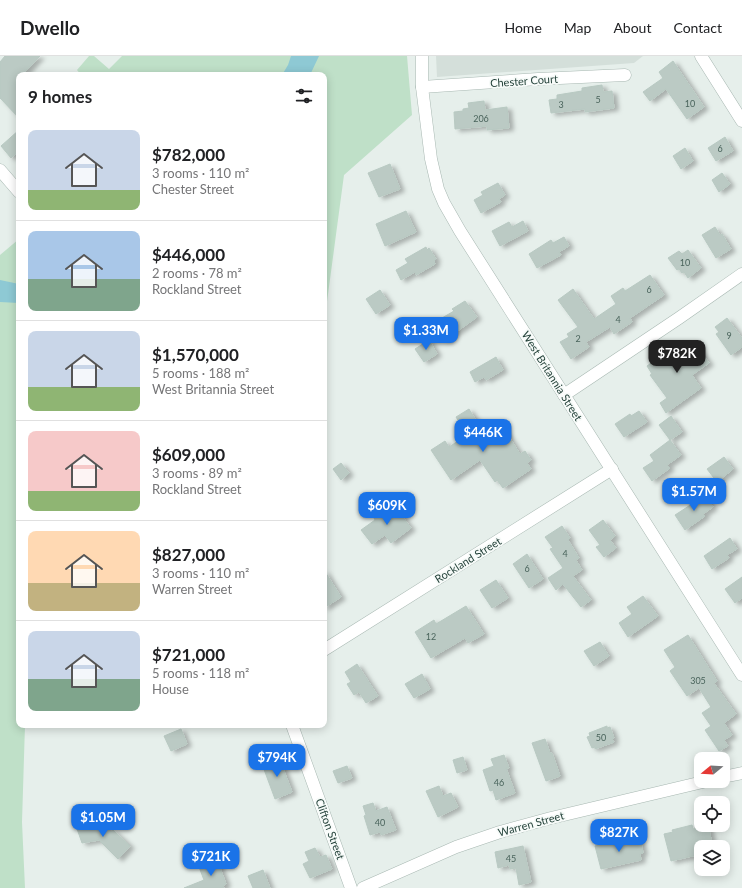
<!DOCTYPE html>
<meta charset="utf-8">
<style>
:root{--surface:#fff;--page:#f2f2f2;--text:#202124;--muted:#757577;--line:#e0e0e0;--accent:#1a73e8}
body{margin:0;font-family:Lato,sans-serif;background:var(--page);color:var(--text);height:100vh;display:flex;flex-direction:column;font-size:15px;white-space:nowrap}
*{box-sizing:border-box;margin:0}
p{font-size:13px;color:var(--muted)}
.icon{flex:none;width:22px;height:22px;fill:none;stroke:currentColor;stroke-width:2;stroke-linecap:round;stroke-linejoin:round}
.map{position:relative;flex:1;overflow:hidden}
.sheet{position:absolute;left:16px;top:16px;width:311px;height:656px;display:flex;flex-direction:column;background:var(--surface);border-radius:8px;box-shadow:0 2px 10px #0003}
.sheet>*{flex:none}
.needle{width:26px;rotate:252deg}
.controls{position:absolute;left:694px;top:696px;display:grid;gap:8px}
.controls a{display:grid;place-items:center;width:36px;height:36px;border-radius:8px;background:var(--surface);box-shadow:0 2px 10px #0003;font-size:20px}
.price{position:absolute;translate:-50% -34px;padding:0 9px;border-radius:8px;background:var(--accent);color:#fff;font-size:13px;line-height:26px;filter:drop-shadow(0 1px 2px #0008)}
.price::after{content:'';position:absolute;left:50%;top:24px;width:12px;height:9px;margin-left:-6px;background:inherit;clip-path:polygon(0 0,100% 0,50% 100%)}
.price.on{background:#222;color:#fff}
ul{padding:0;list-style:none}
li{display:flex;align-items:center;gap:12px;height:100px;padding:0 12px}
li+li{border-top:1px solid var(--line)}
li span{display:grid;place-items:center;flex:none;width:112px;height:80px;border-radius:8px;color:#555}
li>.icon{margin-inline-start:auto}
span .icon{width:48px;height:48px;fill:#fffc;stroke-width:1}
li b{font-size:17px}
h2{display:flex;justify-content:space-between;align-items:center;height:48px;padding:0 12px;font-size:17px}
header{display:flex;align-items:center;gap:24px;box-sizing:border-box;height:56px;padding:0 20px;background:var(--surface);border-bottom:1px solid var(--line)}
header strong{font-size:19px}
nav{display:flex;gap:22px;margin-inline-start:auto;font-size:14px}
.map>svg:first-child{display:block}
</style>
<header>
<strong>Dwello</strong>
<nav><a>Home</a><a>Map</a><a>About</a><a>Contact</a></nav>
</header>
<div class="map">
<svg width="742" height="832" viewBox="0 0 742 832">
<defs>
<filter id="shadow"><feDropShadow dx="4.5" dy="2.5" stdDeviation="2" flood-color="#0004"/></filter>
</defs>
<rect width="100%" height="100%" fill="#e6efeb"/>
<path fill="#d4dfda" d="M436 0H643L634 7 437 21Z"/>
<path fill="#bfe0c8" d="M89 0H94L109 13 122 0H407L412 59 344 119 324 268V19H81L77 14Z
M19 183V669H25L22 766 25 832H0V199Z"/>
<path fill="#8ec9d4" d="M291 0H319L310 19H282L288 9Z
M0 224 19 228V247L0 246Z"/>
<path fill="#bbcac4" stroke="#b8c9c2" filter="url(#shadow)" d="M5 0H40L22 19H19V62L0 42V6Z
M673 5 704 51 687 63 666 33 650 45 643 36 663 22 659 16Z
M602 29 603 36 612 35 614 52 585 56V53L551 57 549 44 557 43V39L582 35V32Z
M484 45 485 54 507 51 509 72 487 74V70L455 73 454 56 463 55V53L469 52 468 47Z
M19 74V95L11 102 1 90Z
M725 81 733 95 716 105 708 92Z
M685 92 693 105 681 113 673 100Z
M390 108 400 133 379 141 368 117Z
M722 117 730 128 719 136 712 124Z
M498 127 505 139 499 143 501 146 481 157 474 144 483 139 481 136Z
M406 155 416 176 385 190 376 168Z
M523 165 528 175 500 190 492 175 509 166 512 171Z
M715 171 720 179 722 178 731 193 716 202 702 179Z
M564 181 569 190 559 196 561 199 537 212 529 198 551 184 553 187Z
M426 191 427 194 429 192 436 203 434 205 435 208 416 219 415 216 401 224 396 214 408 207 405 203Z
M688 194 701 212 688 222 684 216 682 217 679 213 677 214 668 202 679 195 682 198Z
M650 219 664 239 630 262 632 266 614 278 610 271 586 286 589 291 571 303 560 286 569 281 567 278 578 271 558 244 573 233 594 263 616 248 611 240 623 232 625 235Z
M380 234 390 249 376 258 366 243Z
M465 245 477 261 445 284 437 272 439 270 438 268 443 264 442 262 454 255 452 253Z
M727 262 742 282V291L731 299 716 278 719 276 715 271Z
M429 284 437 298 424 306 415 293Z
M682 285 689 295 697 290 709 307 692 319 701 332 666 357 660 347 667 342 650 319 652 318 647 310Z
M496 301 503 314 486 324 484 321 475 326 470 316Z
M469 353 483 376 493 370 495 374 502 370 520 398 525 395 531 404 527 407 531 413 503 432 497 424 495 426 480 404 451 424 431 394 445 385 449 391 467 379 456 361Z
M639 355 647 366 624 381 615 368 630 358 631 360Z
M671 360 682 376 670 384 681 399 667 409 670 412 652 425 643 412 654 405 650 399 670 384 659 369Z
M724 401 733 413 717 426 707 413Z
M341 407 349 417 341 424 333 413Z
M704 437 713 451 703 458 705 460 685 474 675 459 695 446 694 444Z
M393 448 411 472 391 487 385 479 372 488 361 474 375 464 374 462Z
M603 464 615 480 610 484 616 492 604 501 596 491 600 489 589 474Z
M562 470 570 482 568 484 579 502 576 504 582 514 573 520 591 544 581 551 563 528 556 534 548 522 563 512 550 493 553 492 545 481Z
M730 482 737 493 727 499 729 502 712 513 704 500Z
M527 498 543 523 529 532 513 508Z
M324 514 341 541 324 552Z
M742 521V542L735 547 725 533Z
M496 524 508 542 492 552 480 534Z
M643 540 658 560 628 581 619 567 632 558 627 551Z
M466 550 484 578 468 587 465 582 431 602 415 576 434 564 436 568Z
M688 579 717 625 714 627 736 658 724 667 732 679 724 684 728 690 719 695 705 674 711 670 702 657 711 651 699 632 687 640 670 615 675 611 664 594Z
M600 586 609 600 594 610 584 595Z
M357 608 378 640 366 647 359 636 354 639 347 628 351 626 345 616Z
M422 618 430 633 414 642 405 628Z
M607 670V672L610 671 614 682 612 683 614 686 595 693V691L592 692 587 681 590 680 589 677Z
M181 673 187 688 171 695 164 680Z
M545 683 550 697H552L560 720 546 725 532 687Z
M504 699 509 712H506L515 737 496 744 493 734 490 735 483 714 494 710 491 703Z
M463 701 467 714 457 717 453 704Z
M279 702 292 736 275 743 262 708Z
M347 710 352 722 338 727 333 715Z
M439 730 443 740 451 737 458 751 438 761 426 735Z
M373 747 376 755 387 751 396 774 381 779 380 776 370 779 364 760 366 759 363 750Z
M91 766 92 770 102 767 111 776 113 774 130 790 118 803 99 784 82 787 76 770Z
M692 769 693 773 708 770 713 791H701V798L671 805 664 778 673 776 672 774Z
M636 781 638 787 641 786 643 797 640 798 641 804 601 813 595 790Z
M523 790 531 826 519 829 516 812 510 813 509 809 498 812 495 796Z
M315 792 320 801 326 799 332 813 310 822 303 808 309 805 305 796Z
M217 804 226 828 223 830 224 832H184L204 824 199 811Z
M263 814 270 832H253L248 820Z"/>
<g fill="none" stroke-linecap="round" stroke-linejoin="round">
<defs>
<path id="minor" d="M701 0 742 65
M422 31 538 23 625 19
M0 114 19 136
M564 339 679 262 742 218
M324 594 612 413
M292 669 351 832
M723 721 742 717
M363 832 456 791 500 776 551 762 707 725"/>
<path id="tertiary" d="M422 0V31L431 103 438 133 444 147 460 175 742 619"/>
</defs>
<use href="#minor" stroke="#a8b8b2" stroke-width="13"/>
<use href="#tertiary" stroke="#a8b8b2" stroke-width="13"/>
<use href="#minor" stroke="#fff" stroke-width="12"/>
<use href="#tertiary" stroke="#fff" stroke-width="12"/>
</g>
<g text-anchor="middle" stroke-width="3.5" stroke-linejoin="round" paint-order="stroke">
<g font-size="9" fill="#4a645c">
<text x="598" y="47">5</text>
<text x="690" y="51">10</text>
<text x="561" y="52">3</text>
<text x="481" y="66">206</text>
<text x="720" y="96">6</text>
<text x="685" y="210">10</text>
<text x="649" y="237">6</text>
<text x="618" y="267">4</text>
<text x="729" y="283">9</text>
<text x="578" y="286">2</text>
<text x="565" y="501">4</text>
<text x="527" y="516">6</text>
<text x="431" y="584">12</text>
<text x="698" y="628">305</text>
<text x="601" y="685">50</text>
<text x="499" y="730">46</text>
<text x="380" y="770">40</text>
<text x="511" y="806">45</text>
</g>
<g font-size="11" fill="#24423a" stroke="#f7fbf9">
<text transform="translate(524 25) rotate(-4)" y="4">Chester Court</text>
<text transform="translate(552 320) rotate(58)" y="4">West Britannia Street</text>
<text transform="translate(468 504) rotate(-32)" y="4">Rockland Street</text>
<text transform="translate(531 768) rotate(-15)" y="4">Warren Street</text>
<text transform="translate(330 773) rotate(70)" y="4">Clifton Street</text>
</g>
</g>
</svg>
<div class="controls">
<a><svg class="needle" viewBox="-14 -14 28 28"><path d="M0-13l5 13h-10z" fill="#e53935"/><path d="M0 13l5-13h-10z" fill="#757577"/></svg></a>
<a><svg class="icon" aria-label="locate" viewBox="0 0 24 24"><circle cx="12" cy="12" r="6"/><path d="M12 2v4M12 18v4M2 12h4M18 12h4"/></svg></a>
<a><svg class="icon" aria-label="layers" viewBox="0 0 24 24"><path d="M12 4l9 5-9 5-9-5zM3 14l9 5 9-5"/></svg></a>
</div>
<b class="price" style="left:426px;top:295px">$1.33M</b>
<b class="price on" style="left:677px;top:318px">$782K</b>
<b class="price" style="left:483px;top:397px">$446K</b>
<b class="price" style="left:694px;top:456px">$1.57M</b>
<b class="price" style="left:387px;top:470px">$609K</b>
<b class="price" style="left:277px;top:722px">$794K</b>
<b class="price" style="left:103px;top:782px">$1.05M</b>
<b class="price" style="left:619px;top:797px">$827K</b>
<b class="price" style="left:211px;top:821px">$721K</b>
<section class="sheet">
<h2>9 homes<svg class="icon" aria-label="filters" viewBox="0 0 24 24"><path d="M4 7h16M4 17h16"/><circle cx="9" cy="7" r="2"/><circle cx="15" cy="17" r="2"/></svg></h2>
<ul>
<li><span style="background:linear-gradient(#c9d6e8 75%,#8fb573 0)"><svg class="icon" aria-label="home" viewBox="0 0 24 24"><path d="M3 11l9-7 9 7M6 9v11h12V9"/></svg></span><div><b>$782,000</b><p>3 rooms · 110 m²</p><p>Chester Street</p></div></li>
<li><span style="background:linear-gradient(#a9c7e8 60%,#7fa58c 0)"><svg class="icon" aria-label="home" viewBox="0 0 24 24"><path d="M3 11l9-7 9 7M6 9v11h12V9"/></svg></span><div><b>$446,000</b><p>2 rooms · 78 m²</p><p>Rockland Street</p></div></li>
<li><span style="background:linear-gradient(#c9d6e8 70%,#8fb573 0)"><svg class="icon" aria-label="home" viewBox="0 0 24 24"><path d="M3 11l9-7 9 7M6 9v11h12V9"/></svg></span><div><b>$1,570,000</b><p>5 rooms · 188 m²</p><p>West Britannia Street</p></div></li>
<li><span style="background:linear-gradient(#f6c9c9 75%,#8fb573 0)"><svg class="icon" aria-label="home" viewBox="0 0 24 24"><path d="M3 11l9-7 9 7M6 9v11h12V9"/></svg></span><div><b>$609,000</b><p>3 rooms · 89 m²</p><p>Rockland Street</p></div></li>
<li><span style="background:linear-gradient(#ffd9b3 65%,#c2b280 0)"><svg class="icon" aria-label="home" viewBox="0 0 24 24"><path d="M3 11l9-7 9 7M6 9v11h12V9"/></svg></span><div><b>$827,000</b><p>3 rooms · 110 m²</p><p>Warren Street</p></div></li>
<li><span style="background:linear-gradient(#c9d6e8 60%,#7fa58c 0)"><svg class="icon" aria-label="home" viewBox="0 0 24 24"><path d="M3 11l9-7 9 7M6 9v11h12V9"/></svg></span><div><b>$721,000</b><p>5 rooms · 118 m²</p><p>House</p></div></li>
</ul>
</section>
</div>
